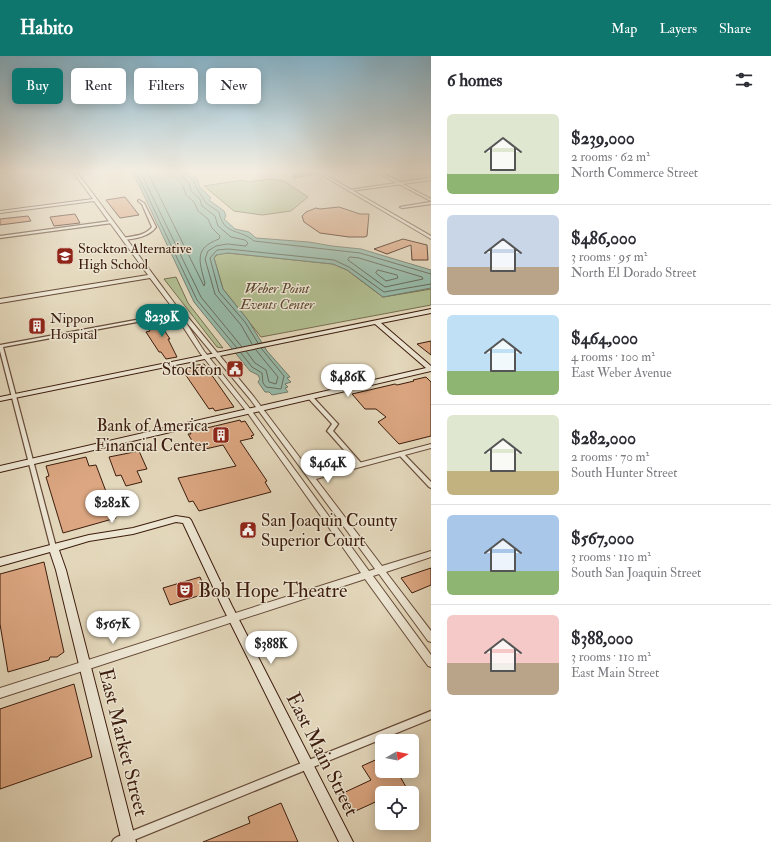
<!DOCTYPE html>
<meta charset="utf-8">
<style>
:root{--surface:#fff;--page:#f2f2f3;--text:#2b2b33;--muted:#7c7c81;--line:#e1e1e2;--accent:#0f766e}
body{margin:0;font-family:"IM FELL Double Pica",serif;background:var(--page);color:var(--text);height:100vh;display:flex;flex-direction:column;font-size:15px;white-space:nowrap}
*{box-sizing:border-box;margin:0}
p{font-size:13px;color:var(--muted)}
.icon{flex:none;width:22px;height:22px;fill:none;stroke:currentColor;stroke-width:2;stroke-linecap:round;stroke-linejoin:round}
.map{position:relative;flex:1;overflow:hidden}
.sheet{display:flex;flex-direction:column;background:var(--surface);width:340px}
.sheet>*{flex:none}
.guide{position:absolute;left:12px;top:12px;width:359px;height:36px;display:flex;gap:8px}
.needle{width:26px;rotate:81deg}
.buttons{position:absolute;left:375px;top:678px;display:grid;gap:8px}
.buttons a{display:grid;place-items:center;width:44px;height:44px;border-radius:6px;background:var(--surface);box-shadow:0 2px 10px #0003;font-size:20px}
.price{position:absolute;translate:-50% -34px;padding:0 9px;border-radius:14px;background:#fff;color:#222;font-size:13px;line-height:26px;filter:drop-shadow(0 1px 2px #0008)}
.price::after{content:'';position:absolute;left:50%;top:24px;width:12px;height:9px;margin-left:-6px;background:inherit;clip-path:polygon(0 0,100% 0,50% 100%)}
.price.active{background:var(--accent);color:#fff}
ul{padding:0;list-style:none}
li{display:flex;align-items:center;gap:12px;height:100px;padding:0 16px}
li+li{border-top:1px solid var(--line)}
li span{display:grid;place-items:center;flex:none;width:112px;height:80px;border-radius:6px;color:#555}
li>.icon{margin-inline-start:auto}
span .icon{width:48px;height:48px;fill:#fffc;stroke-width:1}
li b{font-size:17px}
h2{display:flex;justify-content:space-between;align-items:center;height:48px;padding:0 16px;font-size:17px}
.chip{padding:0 14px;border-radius:6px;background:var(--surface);box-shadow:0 2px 10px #0003;font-size:14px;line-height:36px}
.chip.active{background:var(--accent);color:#fff}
header{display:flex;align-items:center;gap:24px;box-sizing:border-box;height:56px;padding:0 20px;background:var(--accent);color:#fff}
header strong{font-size:19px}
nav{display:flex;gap:22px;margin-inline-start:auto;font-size:14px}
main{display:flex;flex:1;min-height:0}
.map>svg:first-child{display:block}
</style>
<header>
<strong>Habito</strong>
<nav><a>Map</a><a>Layers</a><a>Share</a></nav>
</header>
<main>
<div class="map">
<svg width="431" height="786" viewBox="0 0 431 786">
<rect width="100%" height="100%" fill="#e4d8bc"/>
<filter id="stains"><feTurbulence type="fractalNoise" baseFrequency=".005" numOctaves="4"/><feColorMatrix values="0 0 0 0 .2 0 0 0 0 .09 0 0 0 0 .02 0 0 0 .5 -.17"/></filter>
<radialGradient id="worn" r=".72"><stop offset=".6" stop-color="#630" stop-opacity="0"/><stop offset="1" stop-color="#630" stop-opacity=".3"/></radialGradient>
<path fill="#b2bf92" stroke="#776e50" d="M381 115H429L431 116V121L400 125Z
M271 123 284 125 308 141 291 155 262 159 234 155 204 130 243 124 249 126Z
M228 197 333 208 347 214 383 241 431 233V249L261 281 223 233 214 202 218 198Z
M176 221 188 247 223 292 217 291 164 223Z"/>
<path fill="#97bbaa" stroke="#737b6b" d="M130 115H187L198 123 199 130 211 142 209 144 224 155 226 160 224 163 235 173 249 176 256 182 309 186 332 190 361 193 431 214V232L383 241 347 214 333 208 228 197 216 199 214 202 223 233 248 264 267 295 290 321 287 322 291 326 285 328 288 331 285 332 288 336 272 339 269 336H265L258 326 260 323 258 319 250 315 194 246 138 127Z"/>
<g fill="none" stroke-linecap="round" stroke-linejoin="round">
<path stroke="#6a6c5c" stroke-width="1" d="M134 115 141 126 197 244 237 292
M140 115 201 241 242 291
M147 115 204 230 205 227C199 205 194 192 219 183L220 180 212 172 208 163 198 155 194 146 186 139 183 130 176 122 175 115
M181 115 182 121 189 127 191 135 200 143 202 150 215 160 218 170 231 181 245 184 248 187 246 190 227 188 216 190 208 195 205 203 215 238 241 269 252 288
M186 115 187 119 194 125 196 131 206 147 219 156C224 180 239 172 254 185L360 197 431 218
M350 201 359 202 422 221 423 223 385 231 348 204Z
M378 214 397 219 398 222 386 225 376 217Z
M258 287 245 266 219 236 210 202 217 194 228 193 334 204 349 211 384 236 431 228
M246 295 255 307 266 314 269 326 276 328 278 321 256 294
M241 297 252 311 262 317 263 327 266 331 281 333 284 320 261 292"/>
</g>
<path fill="#dba681" stroke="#3c1c0d" d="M125 141 139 159 120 162 106 144Z
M339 151 360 158H369L367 180 365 181H349L320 177 304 166 302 160 306 156 316 152 320 153Z
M75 158 80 167 54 170 50 161Z
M28 160 31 165 0 169V163Z
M403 183 427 189 428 204H412L411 189 387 198 374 193Z
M42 264 45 274 33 276 30 266Z
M170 265 175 272 164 274 170 283H168L177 301 166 303 161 296H159L146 276 150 275 146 269Z
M431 285V299L417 288Z
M204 308 234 351 215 355 213 352 209 353 183 315 188 314 186 311Z
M426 321 431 326V380L399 388 378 366 386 361 376 353H365L352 338 395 328 397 329 414 325 413 324Z
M240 364 241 366 245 365 254 379 251 380 253 382 240 385 267 425 265 426 271 436 199 455 193 445 189 446 178 422 236 410 223 389 201 394 200 392 197 393 188 378H191L190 376Z
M139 395 147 413 137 415 142 426 126 430 121 419 116 420 109 401Z
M86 401 89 410 96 409 116 462 63 477 46 421 49 420 46 410Z
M44 506 64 596 57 601H50L49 604 8 616 0 568V518Z
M431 512V529L412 537 401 522Z
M200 521 207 537 170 549 163 532Z
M74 628 92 701 0 733V653Z
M382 701V715H397L406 731 394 737H382V743L349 758 339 739 371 724 362 710Z
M281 747 298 786H203L250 767 248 761Z"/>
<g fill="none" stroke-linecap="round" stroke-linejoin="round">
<defs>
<path id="minor" d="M325 115H330L295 121 294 120Z
M431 122V124L350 135 349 134Z
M139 144 144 147 156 171C149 181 134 183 123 184V182C133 180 145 180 152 171L142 148 138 145Z
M431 146V148L402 152 400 151Z
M111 165H112V167L0 182V180Z
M179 256H180V258L3 291 56 491 55 493H51L0 295V289Z
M308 340H312L337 367 338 368 333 375 362 408 363 409 362 410H358L328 376 327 375 332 368 308 342Z
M401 396 403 397 431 426V432L429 431 399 399 398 398Z
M431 655V663L129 786H112L114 783 117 781Z"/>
<path id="tertiary" d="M72 115H76L181 256 187 260 254 341 313 419 431 388V392L316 423 382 510 431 495V501L386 516 431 575V586L428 585 379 518 373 520 431 599V611L428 610 365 523 0 642V632L361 517 247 356 200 297 176 260 178 259 150 222 0 247V243L148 219 94 145 0 157V155L93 143ZM183 262 250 343 375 513 369 515 251 354 204 295Z
M315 115H319L431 180V183Z
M374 115H378L431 143V145Z"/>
<path id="secondary" d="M431 253V257L381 267 431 310V315L0 416V410L426 312 375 268 0 345V341Z
M176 460 189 462 191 464 232 550 353 786H339L222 550 183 467 176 466 133 478 89 485 59 494 66 514 136 786H122L56 514 50 496 0 510V502L89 479 133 472Z"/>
</defs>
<use href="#minor" stroke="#664b39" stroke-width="2.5"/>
<use href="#tertiary" stroke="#664b39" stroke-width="2"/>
<use href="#secondary" stroke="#3c1c0d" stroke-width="2"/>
<use href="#minor" fill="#ede6d3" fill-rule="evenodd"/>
<use href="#tertiary" fill="#ede6d3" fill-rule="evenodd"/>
<use href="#secondary" fill="#ede6d3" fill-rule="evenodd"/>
</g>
<linearGradient id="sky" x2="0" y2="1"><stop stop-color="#87b7cf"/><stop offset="0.51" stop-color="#f3ede1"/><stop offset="1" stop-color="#f3ede1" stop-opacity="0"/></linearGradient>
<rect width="431" height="225" fill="url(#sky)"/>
<defs>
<symbol id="school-square" viewBox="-11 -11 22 22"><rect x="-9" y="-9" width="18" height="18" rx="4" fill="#8f2418" stroke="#ede6d3"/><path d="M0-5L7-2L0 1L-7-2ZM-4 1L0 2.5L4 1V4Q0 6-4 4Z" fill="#fff"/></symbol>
<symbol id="building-square" viewBox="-11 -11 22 22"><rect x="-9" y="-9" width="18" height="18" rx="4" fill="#8f2418" stroke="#ede6d3"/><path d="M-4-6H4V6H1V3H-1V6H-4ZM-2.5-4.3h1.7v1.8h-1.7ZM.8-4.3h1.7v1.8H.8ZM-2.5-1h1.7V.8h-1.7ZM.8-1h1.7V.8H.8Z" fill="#fff"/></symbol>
<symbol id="civic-square" viewBox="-11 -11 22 22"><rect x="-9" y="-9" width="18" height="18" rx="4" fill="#8f2418" stroke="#ede6d3"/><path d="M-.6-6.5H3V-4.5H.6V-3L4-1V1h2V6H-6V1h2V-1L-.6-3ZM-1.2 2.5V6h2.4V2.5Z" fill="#fff"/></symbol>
<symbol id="theatre-square" viewBox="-11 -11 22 22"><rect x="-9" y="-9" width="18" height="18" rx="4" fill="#8f2418" stroke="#ede6d3"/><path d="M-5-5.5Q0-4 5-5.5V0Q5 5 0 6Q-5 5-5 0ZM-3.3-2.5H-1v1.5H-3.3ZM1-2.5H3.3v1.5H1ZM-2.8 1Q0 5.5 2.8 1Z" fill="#fff"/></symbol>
</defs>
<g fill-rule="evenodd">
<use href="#school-square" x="55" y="190" width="20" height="20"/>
<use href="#building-square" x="27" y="260" width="20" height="20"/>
<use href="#civic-square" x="225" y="303" width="20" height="20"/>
<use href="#building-square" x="211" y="369" width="20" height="20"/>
<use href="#civic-square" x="238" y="464" width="20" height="20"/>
<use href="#theatre-square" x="175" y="524" width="20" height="20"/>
</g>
<g text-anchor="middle" stroke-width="3" stroke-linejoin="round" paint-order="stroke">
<g font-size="14" fill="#3c1c0d" stroke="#ede6d3" text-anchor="start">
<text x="78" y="197">Stockton Alternative<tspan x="78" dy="16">High School</tspan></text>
<text x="50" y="267">Nippon<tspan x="50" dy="16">Hospital</tspan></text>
</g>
<g font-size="14" font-style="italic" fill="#5a452e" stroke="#ede6d3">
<text x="277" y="237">Weber Point<tspan x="277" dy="16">Events Center</tspan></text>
</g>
<g font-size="17" fill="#3c1c0d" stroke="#ede6d3" text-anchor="end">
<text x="222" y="319">Stockton</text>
<text x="208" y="375">Bank of America<tspan x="208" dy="20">Financial Center</tspan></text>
<text x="261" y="470" text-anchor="start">San Joaquin County<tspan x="261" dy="20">Superior Court</tspan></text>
</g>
<g font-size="20" fill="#3c1c0d" stroke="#ede6d3" text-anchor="start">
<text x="198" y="541">Bob Hope Theatre</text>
</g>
<g font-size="20" fill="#3c1c0d" stroke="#ede6d3">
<text transform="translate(124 686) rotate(76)" y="7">East Market Street</text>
<text transform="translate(323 698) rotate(63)" y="7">East Main Street</text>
</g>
</g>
<rect width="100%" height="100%" filter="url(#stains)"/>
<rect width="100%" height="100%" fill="url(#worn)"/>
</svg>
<div class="buttons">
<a><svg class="needle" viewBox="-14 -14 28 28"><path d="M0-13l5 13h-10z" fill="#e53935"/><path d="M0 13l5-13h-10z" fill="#7c7c81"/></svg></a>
<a><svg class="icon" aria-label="locate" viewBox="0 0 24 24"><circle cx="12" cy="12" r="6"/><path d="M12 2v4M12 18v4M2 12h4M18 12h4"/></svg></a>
</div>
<b class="price active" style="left:162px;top:282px">$239K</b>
<b class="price" style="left:348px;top:342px">$486K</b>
<b class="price" style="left:328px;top:428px">$464K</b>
<b class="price" style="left:112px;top:468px">$282K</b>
<b class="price" style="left:113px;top:589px">$567K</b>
<b class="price" style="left:271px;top:609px">$388K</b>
<div class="guide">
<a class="chip active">Buy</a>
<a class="chip">Rent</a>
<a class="chip">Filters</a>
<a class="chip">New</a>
</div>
</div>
<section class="sheet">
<h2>6 homes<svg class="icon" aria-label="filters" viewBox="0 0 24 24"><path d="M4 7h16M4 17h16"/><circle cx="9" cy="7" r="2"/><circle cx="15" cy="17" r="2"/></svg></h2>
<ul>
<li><span style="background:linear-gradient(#dfe7d0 75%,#8fb573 0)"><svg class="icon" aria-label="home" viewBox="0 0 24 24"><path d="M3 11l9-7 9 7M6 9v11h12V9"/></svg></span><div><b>$239,000</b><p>2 rooms · 62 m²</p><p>North Commerce Street</p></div></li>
<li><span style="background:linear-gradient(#c9d6e8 65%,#b9a48a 0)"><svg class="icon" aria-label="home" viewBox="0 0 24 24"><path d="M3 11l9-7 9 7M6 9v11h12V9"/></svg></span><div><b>$486,000</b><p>3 rooms · 95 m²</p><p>North El Dorado Street</p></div></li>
<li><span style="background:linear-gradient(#bfe0f5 70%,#8fb573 0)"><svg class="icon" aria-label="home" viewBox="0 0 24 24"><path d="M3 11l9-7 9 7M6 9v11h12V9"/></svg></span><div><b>$464,000</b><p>4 rooms · 100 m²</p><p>East Weber Avenue</p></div></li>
<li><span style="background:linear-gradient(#dfe7d0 70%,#c2b280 0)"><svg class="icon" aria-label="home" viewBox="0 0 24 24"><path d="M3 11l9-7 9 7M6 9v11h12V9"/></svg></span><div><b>$282,000</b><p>2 rooms · 70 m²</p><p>South Hunter Street</p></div></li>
<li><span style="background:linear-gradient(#a9c7e8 70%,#8fb573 0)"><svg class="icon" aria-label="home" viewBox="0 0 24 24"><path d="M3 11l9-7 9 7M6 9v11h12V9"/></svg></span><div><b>$567,000</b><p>3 rooms · 110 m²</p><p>South San Joaquin Street</p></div></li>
<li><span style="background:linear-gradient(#f6c9c9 60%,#b9a48a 0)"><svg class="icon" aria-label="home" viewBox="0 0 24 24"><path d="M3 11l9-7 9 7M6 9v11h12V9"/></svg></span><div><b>$388,000</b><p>3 rooms · 110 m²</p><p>East Main Street</p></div></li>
</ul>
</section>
</main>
